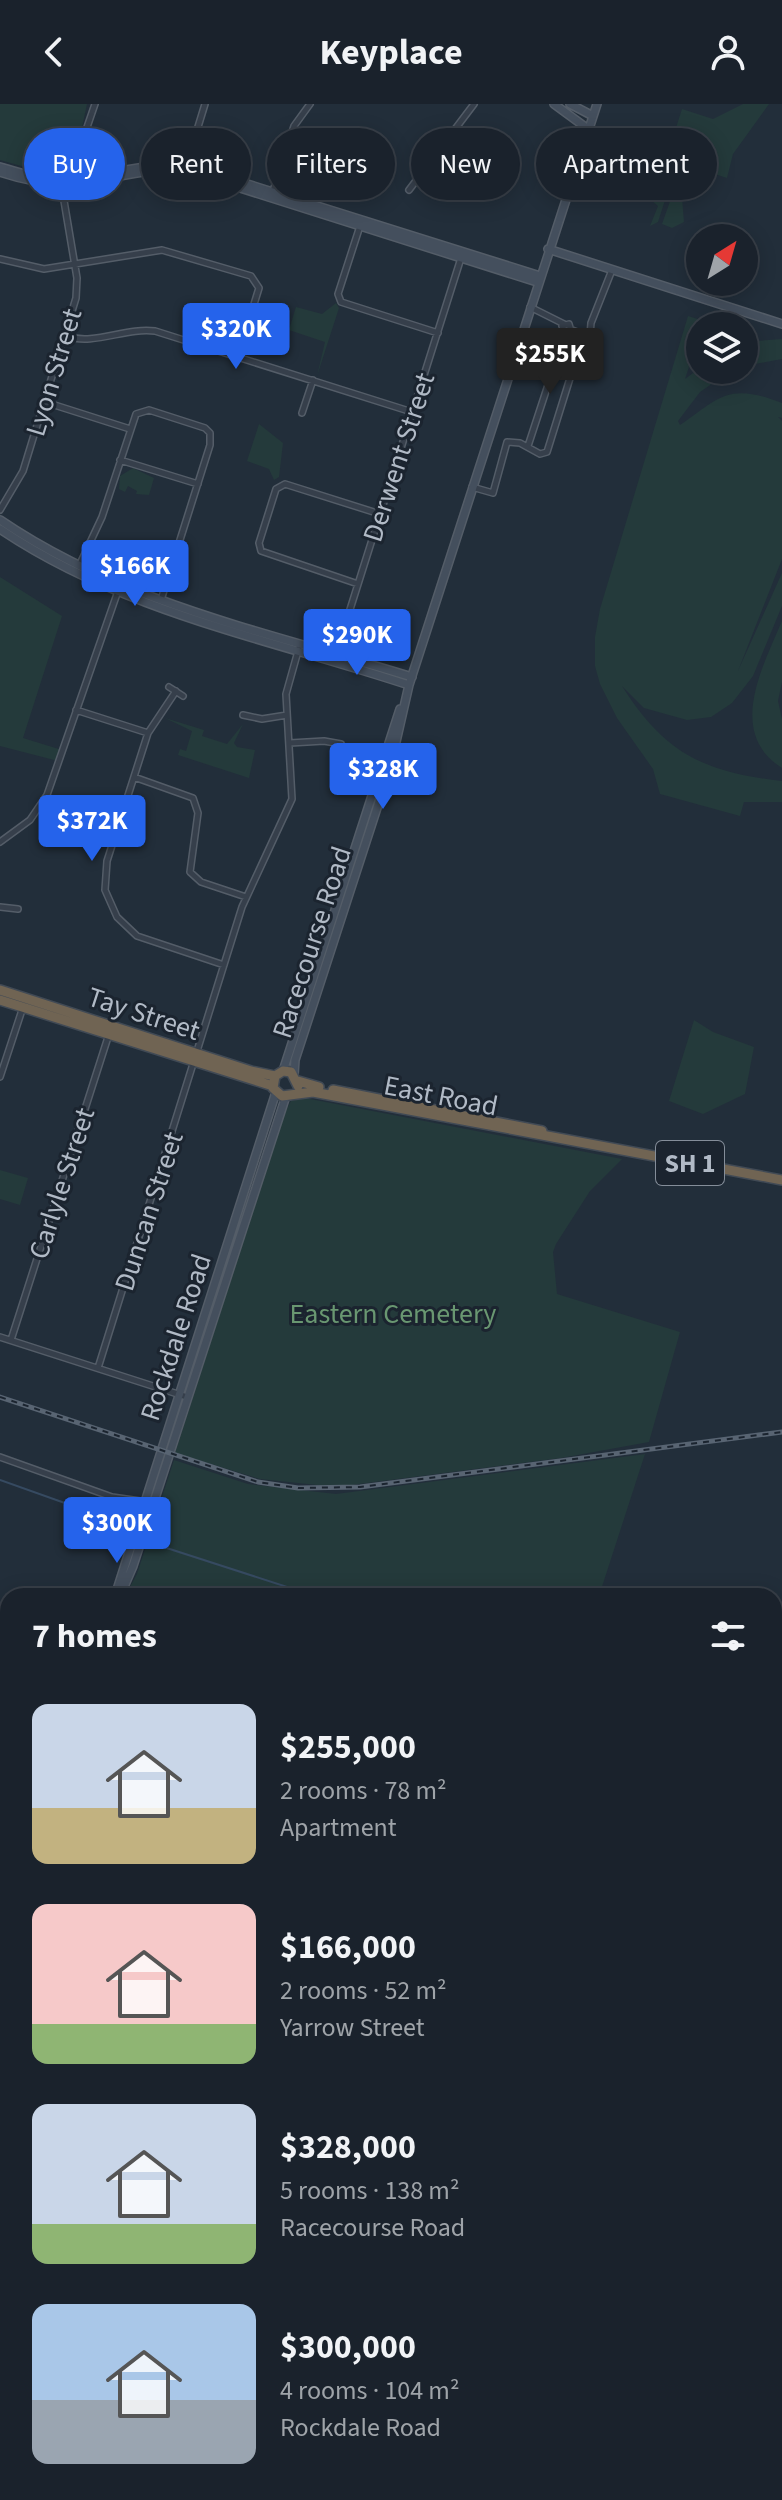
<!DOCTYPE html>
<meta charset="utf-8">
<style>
:root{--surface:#1a222c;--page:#272f38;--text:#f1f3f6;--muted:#9fa4a9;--line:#383f48;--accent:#2563eb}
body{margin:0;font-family:"Source Sans 3",sans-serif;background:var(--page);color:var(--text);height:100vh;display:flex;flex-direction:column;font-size:30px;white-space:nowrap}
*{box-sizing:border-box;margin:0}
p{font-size:26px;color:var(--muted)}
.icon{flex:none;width:44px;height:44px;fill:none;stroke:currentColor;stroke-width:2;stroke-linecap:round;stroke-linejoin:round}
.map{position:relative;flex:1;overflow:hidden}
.drawer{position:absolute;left:0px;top:1484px;width:782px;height:912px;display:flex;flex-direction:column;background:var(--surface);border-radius:24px 24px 0 0;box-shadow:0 4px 20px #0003,0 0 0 2px var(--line)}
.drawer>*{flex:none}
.banner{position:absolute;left:24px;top:24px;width:734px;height:72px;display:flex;gap:16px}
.needle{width:52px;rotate:37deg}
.tools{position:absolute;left:686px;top:120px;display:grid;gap:16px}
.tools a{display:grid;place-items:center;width:72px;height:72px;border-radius:50%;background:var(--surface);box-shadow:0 4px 20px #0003,0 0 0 2px var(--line);font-size:40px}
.price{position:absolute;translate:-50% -68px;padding:0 18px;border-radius:8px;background:var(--accent);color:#fff;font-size:26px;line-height:52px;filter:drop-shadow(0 2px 4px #0008)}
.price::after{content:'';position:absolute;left:50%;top:48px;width:24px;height:18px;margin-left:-12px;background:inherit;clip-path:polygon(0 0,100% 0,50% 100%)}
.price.active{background:#222;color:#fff}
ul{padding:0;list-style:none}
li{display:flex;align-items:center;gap:24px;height:200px;padding:0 32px}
li span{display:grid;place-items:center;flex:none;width:224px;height:160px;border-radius:16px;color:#555}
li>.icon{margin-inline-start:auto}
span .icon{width:96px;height:96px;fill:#fffc;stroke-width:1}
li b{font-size:34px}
h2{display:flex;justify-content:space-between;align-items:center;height:96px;padding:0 32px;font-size:34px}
.tag{padding:0 28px;border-radius:36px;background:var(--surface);box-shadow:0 4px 20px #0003,0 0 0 2px var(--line);font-size:28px;line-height:72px}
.tag.active{background:var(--accent);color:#fff}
header{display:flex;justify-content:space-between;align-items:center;height:104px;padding:0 32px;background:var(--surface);font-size:36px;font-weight:700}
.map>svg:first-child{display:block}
</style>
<header><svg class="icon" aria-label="back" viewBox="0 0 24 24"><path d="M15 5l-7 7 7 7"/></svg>Keyplace<svg class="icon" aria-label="person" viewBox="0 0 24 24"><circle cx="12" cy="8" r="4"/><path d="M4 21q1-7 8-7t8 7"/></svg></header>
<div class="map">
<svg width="782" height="2396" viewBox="0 0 782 2396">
<rect width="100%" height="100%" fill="#222e3a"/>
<path fill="#243a3b" d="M0 0H87L78 42 85 63 57 72 0 56Z
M743 0H769L733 50 727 74 690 62 697 40 673 33 682 5 713 15Z
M666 56 677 59 658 118 650 122 658 102 652 97Z
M680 69 684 118 672 124 662 120Z
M336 199 339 204 317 272 325 238 289 226 296 203 322 210Z
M688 212 704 217 685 275 700 264 732 266 700 288 678 317 680 321C720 293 729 278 782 299V314L778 313 782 317V455L738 567 782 469V502L753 572 732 599 711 613 687 616 644 604 622 582C665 650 704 668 782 677V698H744L740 712 660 690 653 665 617 614 600 580 595 562V533L600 505Z
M782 235V255L744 262V238Z
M259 320 283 339 279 373 274 376 269 365 247 357Z
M133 364 154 374 149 391 136 390 137 387 128 382 125 388 119 385 120 372Z
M0 473 62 512 23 634 62 646 58 657 0 642Z
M782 517V578L778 597 782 615V664C726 629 763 562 782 517Z
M165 614 204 626 202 632 227 640 243 620 234 639 237 643 255 646 249 674 178 651 180 645 186 647 192 627Z
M694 916 713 928 754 943 745 990 703 1010 669 997Z
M305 994 622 1055 590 1087 556 1140 553 1148 557 1190 680 1228 649 1338 561 1354 336 1383 260 1375 175 1349 284 1010 291 997Z
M0 1066 28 1074 20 1101 0 1095Z
M645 1350 599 1492H125L137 1470 174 1356 248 1380 336 1390Z
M0 1605 8 1607V1775L0 1773Z"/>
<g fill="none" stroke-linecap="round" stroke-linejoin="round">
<path stroke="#364a61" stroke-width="2" d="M0 1376 90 1408 108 1423 131 1433
M145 1437 315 1492
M774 1813 782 1814"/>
<defs>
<path id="street" d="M186 62 205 0
M91 73 85 29 95 0
M409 86 474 0
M272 90 294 22 310 0
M360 122 338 190 341 198 438 229
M0 155 44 165 162 146 251 172 259 184 238 252
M530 203 564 220
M572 226 590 233
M66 232C94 242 126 223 155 227L412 308
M45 298 130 325
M302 309 313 276
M528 342 565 229 562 222 569 220 571 227 565 229
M120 356 198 380
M472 383 493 389 507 338 520 339 540 350 547 348 571 271 588 255 591 219 612 166
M0 406 23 367 76 194 77 174 61 79
M79 462 102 413 136 310 149 306 205 324 210 329V341L161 496
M358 480 261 447 259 439 276 385 285 380 380 410
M335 553 461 154
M169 583 183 592
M176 587 148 629 107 757 105 786 117 813 137 832 224 861
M76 606 148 629
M243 611 262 615 287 611
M290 639 324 637 341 640
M134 673 193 694 198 709 190 768 201 778 246 793
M0 738 30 716 47 691 118 487
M0 803 18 805
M0 973 23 903
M0 1233 187 1293
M11 1236 109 930
M98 1264 242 803 292 695 286 590 300 540
M0 1353 112 1393 154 1399
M0 1595 8 1598
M125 2388 151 2396
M318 2388 324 2396
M253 2396 272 2388"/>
<path id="secondary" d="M554 0 588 25
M570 0 593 12
M0 63C20 69 40 76 62 75 106 73 148 56 193 63L540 172
M0 68C24 76 48 81 73 79 113 76 150 61 190 68L537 178
M548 145 782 220
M0 416C123 500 271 529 412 573
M0 425C123 508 270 535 409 581
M283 967 400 605
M294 971 295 956 390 664 409 581 597 0
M115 1492 276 988
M120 1492 133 1462 286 992
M0 1855 8 1830
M0 1988 8 1991
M774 2235 782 2237"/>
<path id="highway" d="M0 886 251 967 275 972
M0 896 273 982
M275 972 273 984 282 992 313 988 782 1076
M275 972 283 967 291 968 298 982
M298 977 319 983
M333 986 542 1027"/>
</defs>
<use href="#street" stroke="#545d68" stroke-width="8"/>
<use href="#secondary" stroke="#545d68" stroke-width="10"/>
<use href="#highway" stroke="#414a55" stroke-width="12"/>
<use href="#street" stroke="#363f4b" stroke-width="5"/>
<use href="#secondary" stroke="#444f5d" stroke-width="7"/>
<use href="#highway" stroke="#706453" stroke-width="9"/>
<defs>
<path id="rail" d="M0 1293 258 1378 298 1384 360 1383 782 1328"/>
</defs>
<use href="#rail" stroke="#586472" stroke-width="5"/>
<use href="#rail" stroke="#1b242f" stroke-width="2" stroke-dasharray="6" stroke-linecap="butt"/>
</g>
<g text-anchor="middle" stroke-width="6" stroke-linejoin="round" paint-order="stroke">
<rect fill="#1b242f" stroke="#848d99" stroke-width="2" x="656" y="1037" width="68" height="44" rx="6"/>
<g font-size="26" font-weight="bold" fill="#b1bac6">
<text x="690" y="1068">SH 1</text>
</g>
<g font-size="28" fill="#b1bac6" stroke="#1b242f">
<text transform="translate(53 268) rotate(-73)" y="10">Lyon Street</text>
<text transform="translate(398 353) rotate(-72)" y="10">Derwent Street</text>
<text transform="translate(311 838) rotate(-72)" y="10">Racecourse Road</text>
<text transform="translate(144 909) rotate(18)" y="10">Tay Street</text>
<text transform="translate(441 991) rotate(11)" y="10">East Road</text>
<text transform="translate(61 1079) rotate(-72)" y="10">Carlyle Street</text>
<text transform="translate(148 1107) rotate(-72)" y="10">Duncan Street</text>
<text transform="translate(175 1233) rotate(-72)" y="10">Rockdale Road</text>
</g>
<g font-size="28" fill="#699771" stroke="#1b242f">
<text x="393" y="1219">Eastern Cemetery</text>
</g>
</g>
</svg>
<div class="tools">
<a><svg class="needle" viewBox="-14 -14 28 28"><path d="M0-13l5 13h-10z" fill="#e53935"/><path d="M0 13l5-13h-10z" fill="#9fa4a9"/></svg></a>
<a><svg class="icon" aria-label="layers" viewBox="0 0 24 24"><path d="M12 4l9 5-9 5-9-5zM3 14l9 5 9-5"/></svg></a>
</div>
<b class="price" style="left:236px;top:267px">$320K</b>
<b class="price active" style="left:550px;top:292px">$255K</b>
<b class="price" style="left:135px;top:504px">$166K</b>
<b class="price" style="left:357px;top:573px">$290K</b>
<b class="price" style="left:383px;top:707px">$328K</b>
<b class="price" style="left:92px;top:759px">$372K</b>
<b class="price" style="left:117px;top:1461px">$300K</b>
<div class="banner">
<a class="tag active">Buy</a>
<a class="tag">Rent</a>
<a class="tag">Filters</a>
<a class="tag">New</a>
<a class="tag">Apartment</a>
</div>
<section class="drawer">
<h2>7 homes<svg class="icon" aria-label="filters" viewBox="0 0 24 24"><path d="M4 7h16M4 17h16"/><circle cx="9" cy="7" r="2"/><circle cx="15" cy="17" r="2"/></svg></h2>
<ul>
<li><span style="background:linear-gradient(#c9d6e8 65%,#c2b280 0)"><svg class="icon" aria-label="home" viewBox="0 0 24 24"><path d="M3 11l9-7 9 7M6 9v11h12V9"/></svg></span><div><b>$255,000</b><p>2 rooms · 78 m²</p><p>Apartment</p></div></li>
<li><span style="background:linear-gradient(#f6c9c9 75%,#8fb573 0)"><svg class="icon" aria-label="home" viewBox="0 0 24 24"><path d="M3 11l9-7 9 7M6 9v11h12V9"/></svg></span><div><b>$166,000</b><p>2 rooms · 52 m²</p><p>Yarrow Street</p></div></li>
<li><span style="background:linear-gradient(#c9d6e8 75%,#8fb573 0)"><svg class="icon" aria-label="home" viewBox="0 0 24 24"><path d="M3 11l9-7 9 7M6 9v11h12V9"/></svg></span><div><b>$328,000</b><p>5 rooms · 138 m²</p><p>Racecourse Road</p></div></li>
<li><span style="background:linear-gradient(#a9c7e8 60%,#9aa5b1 0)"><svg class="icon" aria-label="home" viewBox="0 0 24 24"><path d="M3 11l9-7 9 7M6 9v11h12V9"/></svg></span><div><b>$300,000</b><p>4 rooms · 104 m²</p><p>Rockdale Road</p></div></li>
</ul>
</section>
</div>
